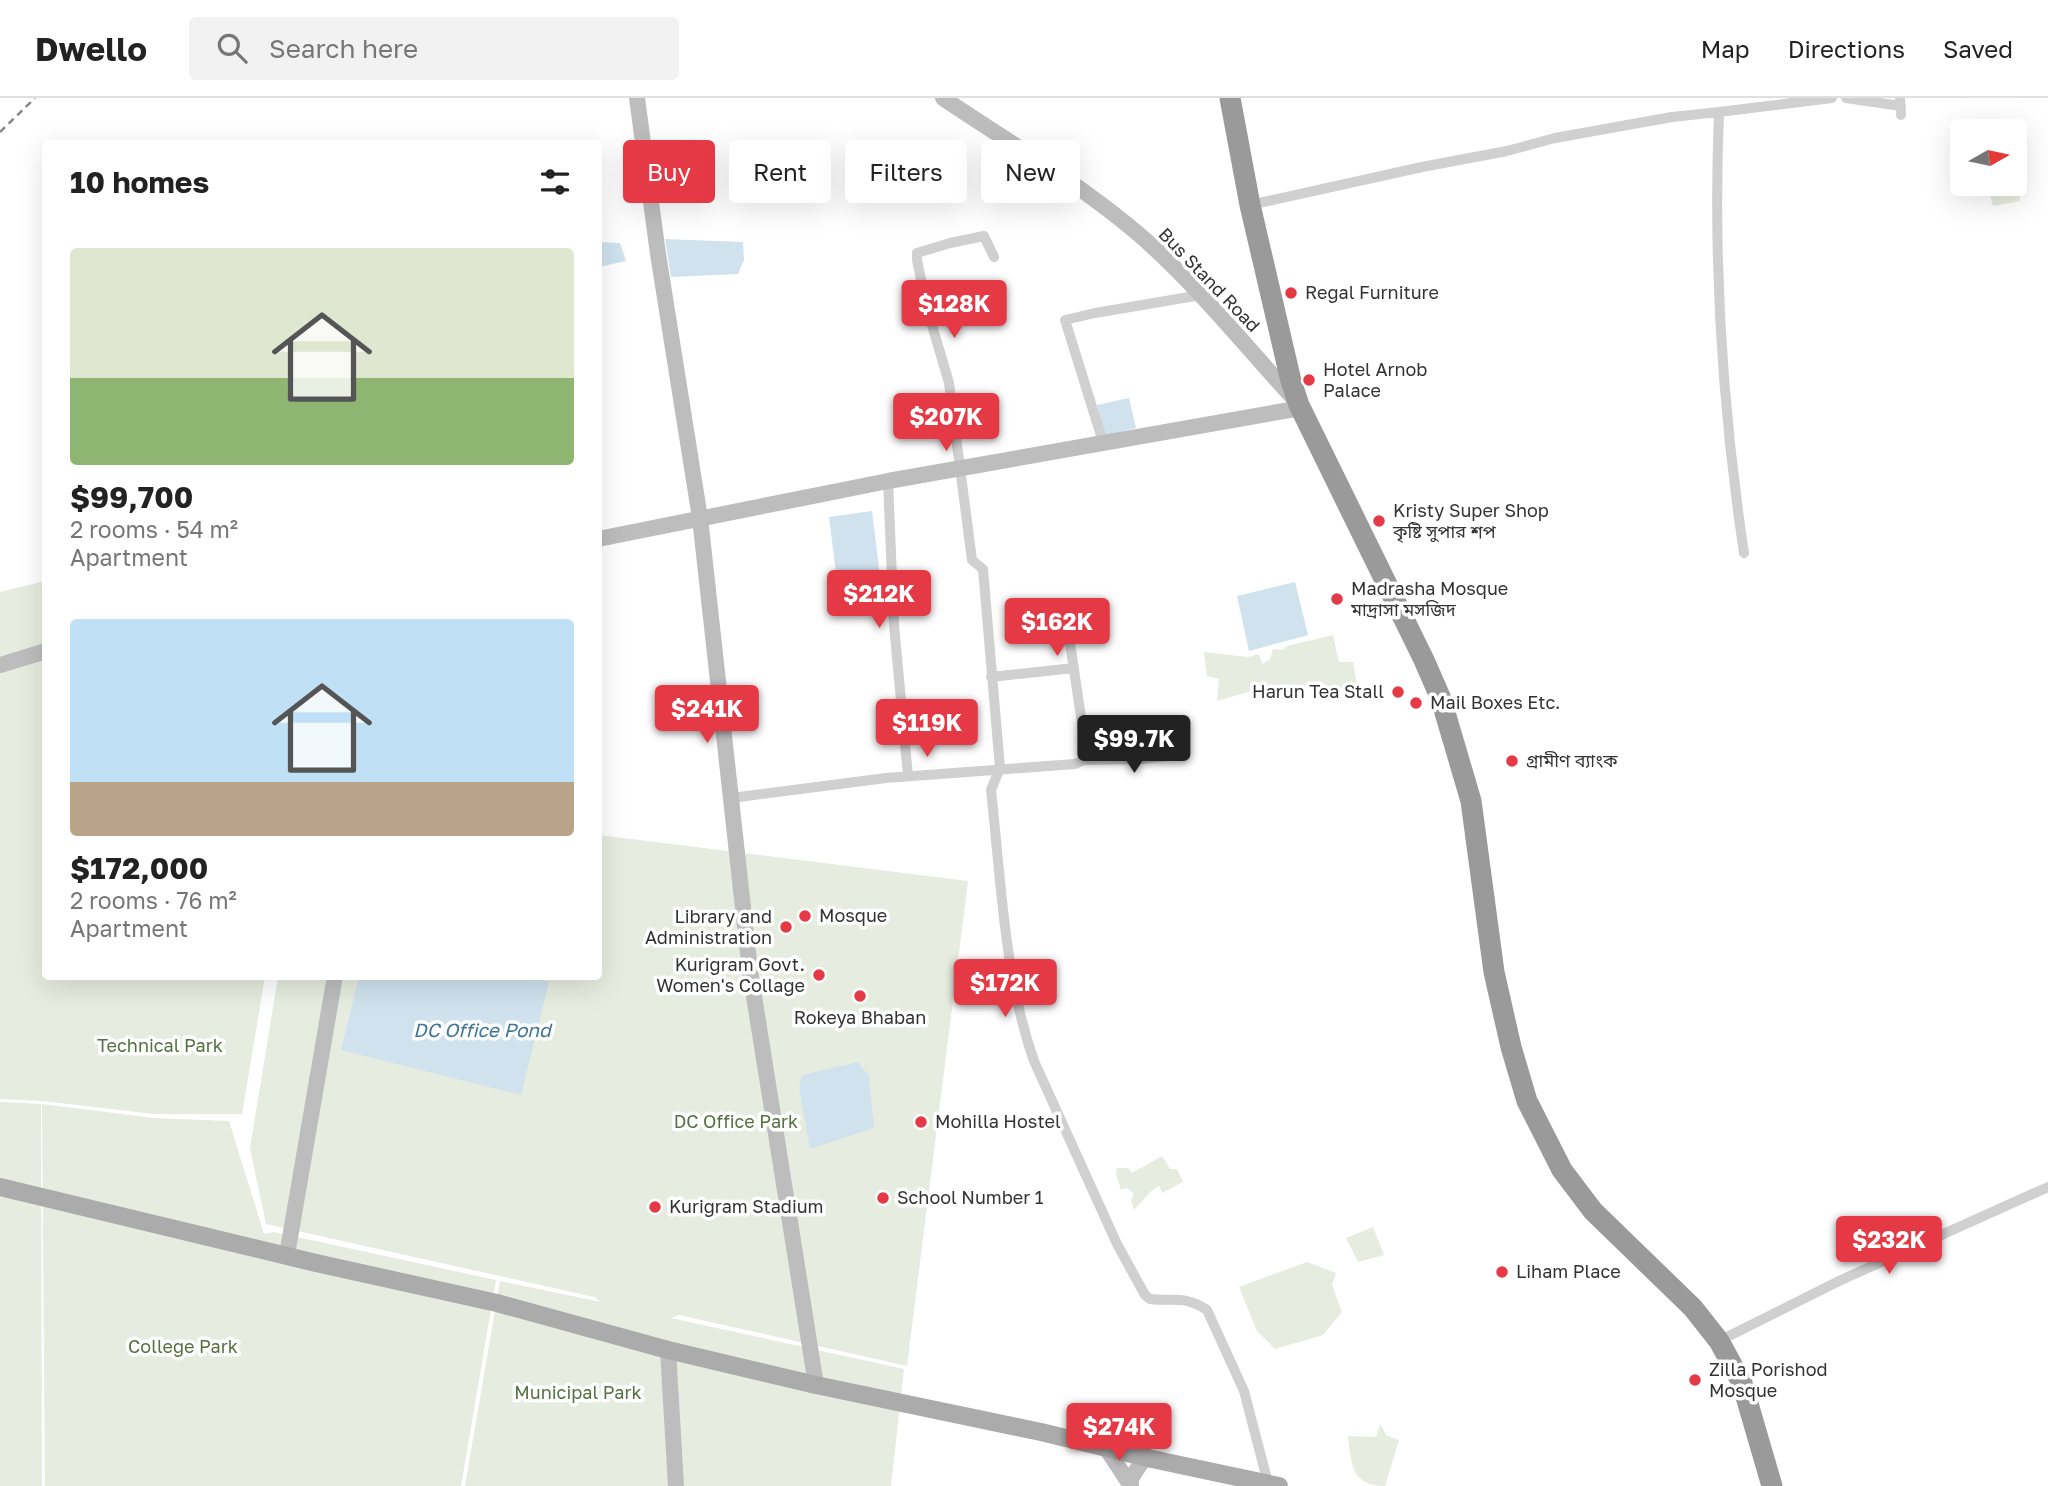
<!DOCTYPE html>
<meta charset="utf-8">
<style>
:root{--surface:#fff;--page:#f2f2f2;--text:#222;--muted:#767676;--line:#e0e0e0;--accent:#e63946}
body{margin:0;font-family:"Golos Text","Noto Sans Bengali",sans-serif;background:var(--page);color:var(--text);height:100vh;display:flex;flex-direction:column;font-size:26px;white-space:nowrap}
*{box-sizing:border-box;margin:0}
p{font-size:23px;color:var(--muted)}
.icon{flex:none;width:38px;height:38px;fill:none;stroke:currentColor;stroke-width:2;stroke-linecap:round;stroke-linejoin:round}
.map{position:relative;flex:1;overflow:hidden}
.side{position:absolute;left:42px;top:42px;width:560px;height:840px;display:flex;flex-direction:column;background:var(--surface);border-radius:7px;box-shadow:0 7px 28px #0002}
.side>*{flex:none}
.top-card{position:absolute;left:623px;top:42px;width:665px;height:63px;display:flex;gap:14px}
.needle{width:46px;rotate:81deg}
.buttons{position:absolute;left:1950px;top:21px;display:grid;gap:14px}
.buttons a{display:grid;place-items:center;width:77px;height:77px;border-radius:7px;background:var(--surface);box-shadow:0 7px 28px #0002;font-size:35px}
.price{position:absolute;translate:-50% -60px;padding:0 16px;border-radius:7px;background:var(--accent);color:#fff;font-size:23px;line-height:46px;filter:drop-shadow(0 2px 4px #0008)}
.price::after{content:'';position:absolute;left:50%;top:42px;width:21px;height:16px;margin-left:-10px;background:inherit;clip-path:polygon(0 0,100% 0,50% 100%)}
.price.current{background:#222;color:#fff}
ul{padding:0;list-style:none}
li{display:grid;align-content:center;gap:14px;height:371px;padding:0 28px}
li span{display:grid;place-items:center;height:217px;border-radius:7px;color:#555}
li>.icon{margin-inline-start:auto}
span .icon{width:126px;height:126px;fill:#fffc;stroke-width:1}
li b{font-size:30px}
h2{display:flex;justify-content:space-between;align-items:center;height:84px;padding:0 28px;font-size:30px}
.tag{padding:0 24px;border-radius:7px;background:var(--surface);box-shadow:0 7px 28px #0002;font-size:24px;line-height:63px}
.tag.current{background:var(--accent);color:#fff}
header{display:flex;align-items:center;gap:42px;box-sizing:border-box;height:98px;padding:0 35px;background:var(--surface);border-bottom:2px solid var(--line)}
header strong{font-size:33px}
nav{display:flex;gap:38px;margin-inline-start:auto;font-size:24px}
.search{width:490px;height:63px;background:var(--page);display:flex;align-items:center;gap:18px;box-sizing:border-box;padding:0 24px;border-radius:7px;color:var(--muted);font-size:26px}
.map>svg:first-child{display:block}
</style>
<header>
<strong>Dwello</strong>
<div class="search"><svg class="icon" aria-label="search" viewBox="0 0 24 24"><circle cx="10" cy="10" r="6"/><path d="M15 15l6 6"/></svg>Search here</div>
<nav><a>Map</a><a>Directions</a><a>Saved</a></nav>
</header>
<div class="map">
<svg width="2048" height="1388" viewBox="0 0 2048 1388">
<rect width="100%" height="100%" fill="#fff"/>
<path fill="#e6ecdf" d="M2020 86V103L1993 108 1989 93 1996 88Z
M45 483 46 878 265 879 242 1016H154L43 1003 0 1001V494Z
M1333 537 1339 564H1353L1357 586 1317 595 1312 588 1255 592 1217 603 1219 581 1207 578 1204 554 1248 559 1259 556 1262 566 1270 561 1273 551 1283 552 1287 548Z
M599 737 968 783 907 1268 679 1217 671 1220 904 1271 891 1388H465L500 1183 601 1204 594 1199 266 1126 250 1050 278 879 598 878Z
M0 1004 41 1006 42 1388H0Z
M42 1006 153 1020 229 1023 264 1136 274 1134 496 1182 461 1388H45Z
M1162 1058 1170 1071H1177L1183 1084 1162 1095 1159 1088 1150 1094 1134 1112 1131 1102 1134 1096 1127 1090 1121 1092 1116 1076 1117 1070H1128L1132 1075Z
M1373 1129 1384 1157 1358 1164 1346 1140Z
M1307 1164 1336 1175 1332 1187 1342 1214 1323 1237 1275 1251 1257 1233 1239 1189Z
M1380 1326 1387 1338 1399 1342 1385 1388C1351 1388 1351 1365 1348 1338L1376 1339Z"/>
<path fill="#cfe2ee" d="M665 141 743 144 744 162 738 176 671 179Z
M598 144 620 145 626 163 599 169Z
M1129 300 1136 330 1105 338 1097 307Z
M872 413 881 486 838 491 829 419Z
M1295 484 1308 537 1249 553 1237 498Z
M528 878 549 884 521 997 341 952 359 879Z
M858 964 869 978 874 1030 810 1051 799 990 802 977Z"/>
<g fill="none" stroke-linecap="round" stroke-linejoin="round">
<path stroke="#d0d0d0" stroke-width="10" d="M1846 0 1901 8
M1900 0 1901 17
M1719 14 1832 0
M1250 107 1422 69 1507 53 1555 40 1672 19 1719 14C1713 161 1722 309 1744 455
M994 159 984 138 950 145 917 155V162L927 210 949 285 972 462 983 471 1000 670 991 692C1001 782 1004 877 1034 963L1117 1146 1145 1197 1150 1201C1174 1204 1185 1197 1207 1212L1244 1293 1268 1385
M1103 344 1065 222 1095 215 1201 197
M888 383 894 527 908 678
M991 579 1074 570
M1084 662 1143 661 1181 656
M731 700 886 680 1075 666 1084 662 1086 653 1069 538
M1719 1243 1839 1183 2048 1089"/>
<path stroke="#bdbdbd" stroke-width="16" d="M637 0 658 156 700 420 750 873 816 1287
M943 0C1011 46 1092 93 1153 149 1204 196 1248 251 1295 302
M598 441 888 383 1301 310
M0 567 46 553
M287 1157 335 878
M668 1252 676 1388
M1106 1350 1131 1388
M1130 1386 1132 1379 1145 1359"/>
<path stroke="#ababab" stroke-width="18" d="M0 1089 316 1165 497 1205 668 1252 816 1287 1041 1334 1152 1361 1279 1388"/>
<path stroke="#9a9a9a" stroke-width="21" d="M1230 0 1250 107 1291 283 1299 307 1424 562 1441 601 1471 703 1494 874 1511 949 1527 1003 1562 1072 1593 1113 1693 1210 1719 1243 1742 1285 1772 1388"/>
<path stroke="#888" stroke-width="2.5" stroke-dasharray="7 5" stroke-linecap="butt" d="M0 34 35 0"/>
</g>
<g fill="#e63946" stroke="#fff" stroke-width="2.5">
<circle cx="1291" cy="195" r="7"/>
<circle cx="1309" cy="282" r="7"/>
<circle cx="1379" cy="423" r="7"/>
<circle cx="1337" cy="501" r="7"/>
<circle cx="1398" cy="594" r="7"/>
<circle cx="1416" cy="605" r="7"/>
<circle cx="1512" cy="663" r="7"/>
<circle cx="805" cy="818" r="7"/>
<circle cx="786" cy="829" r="7"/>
<circle cx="819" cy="877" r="7"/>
<circle cx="860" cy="898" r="7"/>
<circle cx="921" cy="1024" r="7"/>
<circle cx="883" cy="1100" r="7"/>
<circle cx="655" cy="1109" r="7"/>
<circle cx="1502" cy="1174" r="7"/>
<circle cx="1695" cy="1282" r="7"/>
</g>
<g text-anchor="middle" stroke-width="7" stroke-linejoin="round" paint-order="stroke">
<g font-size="18" fill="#333" stroke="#fff">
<text transform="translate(1209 182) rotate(46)" y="6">Bus Stand Road</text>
</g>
<g font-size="18" fill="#333" stroke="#fff" text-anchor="start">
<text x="1305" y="201">Regal Furniture</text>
<text x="1323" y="278">Hotel Arnob<tspan x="1323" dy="21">Palace</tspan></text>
<text x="1393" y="419">Kristy Super Shop<tspan x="1393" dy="21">কৃষ্টি সুপার শপ</tspan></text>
<text x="1351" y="497">Madrasha Mosque<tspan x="1351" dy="21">মাদ্রাসা মসজিদ</tspan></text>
<text x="1384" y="600" text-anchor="end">Harun Tea Stall</text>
<text x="1430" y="611">Mail Boxes Etc.</text>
<text x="1526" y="669">গ্রামীণ ব্যাংক</text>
<text x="819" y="824">Mosque</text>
<text x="772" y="825" text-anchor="end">Library and<tspan x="772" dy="21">Administration</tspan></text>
<text x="805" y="873" text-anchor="end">Kurigram Govt.<tspan x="805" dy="21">Women's Collage</tspan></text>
<text x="860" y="926" text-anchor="middle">Rokeya Bhaban</text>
<text x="935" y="1030">Mohilla Hostel</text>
<text x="897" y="1106">School Number 1</text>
<text x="669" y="1115">Kurigram Stadium</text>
<text x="1516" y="1180">Liham Place</text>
<text x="1709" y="1278">Zilla Porishod<tspan x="1709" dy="21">Mosque</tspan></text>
</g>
<g font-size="18" fill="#56703f" stroke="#fff">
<text x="160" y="954">Technical Park</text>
<text x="736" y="1030">DC Office Park</text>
<text x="183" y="1255">College Park</text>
<text x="578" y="1301">Municipal Park</text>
</g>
<g font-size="19" font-style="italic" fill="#3f7597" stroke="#fff">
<text x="482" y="939">DC Office Pond</text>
</g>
</g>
</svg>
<div class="buttons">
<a><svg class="needle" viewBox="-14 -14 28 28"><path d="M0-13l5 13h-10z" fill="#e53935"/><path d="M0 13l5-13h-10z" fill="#767676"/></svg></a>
</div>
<b class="price" style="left:954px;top:242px">$128K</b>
<b class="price" style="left:946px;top:355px">$207K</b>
<b class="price" style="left:879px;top:532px">$212K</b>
<b class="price" style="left:1057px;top:560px">$162K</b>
<b class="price" style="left:707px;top:647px">$241K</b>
<b class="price" style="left:927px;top:661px">$119K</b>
<b class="price current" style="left:1134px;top:677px">$99.7K</b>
<b class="price" style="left:1005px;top:921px">$172K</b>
<b class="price" style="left:1889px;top:1178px">$232K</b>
<b class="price" style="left:1119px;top:1365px">$274K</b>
<div class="top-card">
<a class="tag current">Buy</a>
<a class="tag">Rent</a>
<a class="tag">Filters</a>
<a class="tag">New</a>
</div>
<section class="side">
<h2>10 homes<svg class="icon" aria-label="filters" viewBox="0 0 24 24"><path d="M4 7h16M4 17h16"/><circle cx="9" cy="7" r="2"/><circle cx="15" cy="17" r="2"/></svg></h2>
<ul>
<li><span style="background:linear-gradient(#dfe7d0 60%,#8fb573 0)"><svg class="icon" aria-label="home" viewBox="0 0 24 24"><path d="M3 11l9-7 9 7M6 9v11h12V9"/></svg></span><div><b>$99,700</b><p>2 rooms · 54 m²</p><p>Apartment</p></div></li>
<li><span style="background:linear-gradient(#bfe0f5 75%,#b9a48a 0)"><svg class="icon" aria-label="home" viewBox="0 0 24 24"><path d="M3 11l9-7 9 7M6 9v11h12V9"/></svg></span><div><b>$172,000</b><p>2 rooms · 76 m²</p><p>Apartment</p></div></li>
</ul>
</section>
</div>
